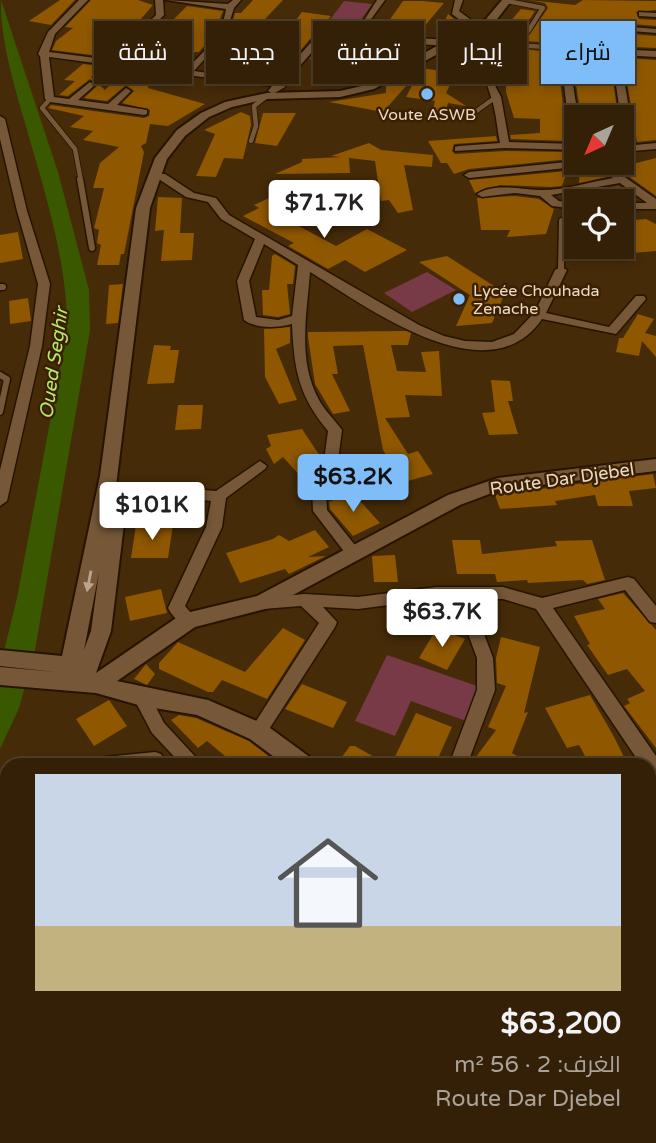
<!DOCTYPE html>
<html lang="ar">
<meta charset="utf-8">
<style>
:root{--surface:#342006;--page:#3c2810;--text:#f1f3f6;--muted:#a9a39b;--line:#4e3e28;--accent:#7fbdf9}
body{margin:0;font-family:"Varela Round",Cairo,sans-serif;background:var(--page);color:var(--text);direction:rtl;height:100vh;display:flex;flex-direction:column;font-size:26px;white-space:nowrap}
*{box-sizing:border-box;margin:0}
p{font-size:23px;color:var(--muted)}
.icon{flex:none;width:38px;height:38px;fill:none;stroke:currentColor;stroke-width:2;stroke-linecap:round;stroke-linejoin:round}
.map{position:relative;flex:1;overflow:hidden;direction:ltr}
.sheet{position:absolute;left:0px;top:758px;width:656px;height:387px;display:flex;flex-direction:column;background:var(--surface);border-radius:21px 21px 0 0;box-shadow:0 4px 10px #0003,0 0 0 2px var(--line);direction:rtl}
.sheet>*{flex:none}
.hud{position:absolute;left:21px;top:21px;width:614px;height:63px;direction:rtl;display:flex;gap:14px}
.needle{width:46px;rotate:224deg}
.buttons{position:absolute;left:564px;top:105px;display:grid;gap:14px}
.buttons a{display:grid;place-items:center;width:70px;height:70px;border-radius:0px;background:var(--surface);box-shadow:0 4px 10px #0003,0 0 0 2px var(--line);font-size:35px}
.price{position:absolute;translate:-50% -60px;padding:0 16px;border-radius:7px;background:#fff;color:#222;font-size:23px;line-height:46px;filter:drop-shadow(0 2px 4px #0008)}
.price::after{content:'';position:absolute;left:50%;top:42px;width:21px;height:16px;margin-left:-10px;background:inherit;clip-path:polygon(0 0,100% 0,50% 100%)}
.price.active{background:var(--accent);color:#111}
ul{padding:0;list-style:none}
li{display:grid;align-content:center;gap:14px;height:371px;padding:0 35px}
li span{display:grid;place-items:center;height:217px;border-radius:0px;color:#555}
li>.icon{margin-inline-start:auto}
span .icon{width:126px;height:126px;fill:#fffc;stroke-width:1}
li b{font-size:30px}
.chip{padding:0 24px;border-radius:0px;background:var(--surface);box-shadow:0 4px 10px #0003,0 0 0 2px var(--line);font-size:24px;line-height:63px}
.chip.active{background:var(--accent);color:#111}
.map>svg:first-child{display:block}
</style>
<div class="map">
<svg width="656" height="1143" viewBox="0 0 656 1143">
<rect width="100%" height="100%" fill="#452b08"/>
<path fill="#773a46" d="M344 1 372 4 358 24 329 21Z
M427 272 456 290 412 312 384 293Z
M387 655 480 687 466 721 411 701 395 736 355 721Z"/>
<path fill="#3a5800" d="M1 0 58 172 89 290 90 330 35 650 19 708 0 749V667L17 598 67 331C68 262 44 190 25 123 14 85 0 39 1 0Z"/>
<path fill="#8e5700" d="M60 0H75L51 25 29 21Z
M91 0H138L153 5 108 57 52 50 56 41 73 28 65 27Z
M253 0H283L249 36 281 40 302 12 331 16 325 23 367 27 364 32 325 30 311 38 294 58 283 59 265 78 211 71 226 56 213 54 228 37 235 13H241Z
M528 0 575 5 583 0 656 1V10L636 12 639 19 656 20V26L609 22 603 26 606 32 656 36V48L615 46 609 50 618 117H581L569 38 562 32 556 36V43L525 41 548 8 545 3Z
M403 1H422L444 3 417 35 381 32Z
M187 6 223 11 214 34 199 52H195L179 66 133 60Z
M521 9 535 11 521 32 508 37V24Z
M448 14 459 23 449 36 437 37Z
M329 41 357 43 342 63 309 59Z
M507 47 557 53 567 141 511 139 510 135 540 133V119L514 118 506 92Z
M623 58 656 60V140L637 142Z
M83 64 100 66 91 77 105 90 125 69 169 75 166 78 150 77 148 88 205 104 168 126 150 124 146 143 141 146 144 152 124 254H121L119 265H97L101 245 97 243 99 230 94 228 104 188H93L100 163 119 147 83 140 93 131 70 127 84 116 48 108 51 105 144 118 149 116 150 110 122 103 134 91 126 85 107 101 84 98 98 85 90 79 68 96 59 95 75 81 64 80Z
M421 68 456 73 446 93 466 106 448 103 445 114 432 113 435 101 406 97Z
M390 83 407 85 383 112 329 102 386 93V85Z
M241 112 250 116 251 125 243 159 224 158 216 177 196 176 215 134 204 130Z
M263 113H296L277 146 255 143Z
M496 136 497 141 454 144 452 151 455 154 505 151 569 152 570 159 469 169 454 174 447 163H441L428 141Z
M369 143 381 150 433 155 432 167 404 165 413 210 398 213 389 200 381 201 375 161 349 158 350 173 275 174 302 162V159L341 157 331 156Z
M656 158V196L617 168Z
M592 165 607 177 579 183 580 169Z
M567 171 562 186 551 187 500 185 475 193 469 180Z
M619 186 624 200 577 201 578 193Z
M515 196 539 199 554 209 546 234 507 237 510 230H481L477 198Z
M158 197 182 198 180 233H194L192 260 161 261 164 230 155 231Z
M269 198 303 217 295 224 336 246 367 229 407 250 365 272 345 260 328 269 288 246 294 243 243 216 259 208 254 205Z
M621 212H627L634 220 646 219 656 224V251L621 254Z
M18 232 23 259 0 263V235Z
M275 254 295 266 293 284H287L290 314 278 317 263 315 262 290H269L272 256Z
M447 256 505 293 492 323 456 326 470 295 419 262Z
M123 284 118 323 106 324 109 285Z
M28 298 31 321 10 324 9 301Z
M638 314 654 319 645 333 656 336V357L642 341 639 356 616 352 619 338H623Z
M290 327V343L276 349 297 400 279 404 265 377 264 329Z
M406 331 411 333 408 345H391L397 371 426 372 421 352 439 351 442 396 405 395 410 417 385 418 408 454 418 451 433 474 404 482 383 450 363 345 333 346 338 374H332L350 411 333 414 315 384 308 337V332Z
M154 345 171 346 170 350H179L174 383 147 384Z
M491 380 510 381 513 401H508L518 434 489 435 482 413 495 412Z
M178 405H203L201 429 175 430Z
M302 429 322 459 317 473 302 478 283 457 274 464 266 449 271 446 267 435Z
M653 474 656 488 629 491 633 506H598L595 495 555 501 557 505 500 509 495 495Z
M352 492 380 523 353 536 330 509 329 502Z
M136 525H173L168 558H131Z
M315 530 329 547 308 557 326 556 289 574 285 569 240 583 226 553 273 539 279 535 289 541Z
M452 540H480L482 554 557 546 555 541 592 540 605 580 587 584 583 580 528 583 527 580 497 582 495 574H457Z
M395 555 398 582H374L372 556Z
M161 589 167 613 130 621 125 597Z
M623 593 656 630V748L624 706 630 703 627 699 645 691 627 669 608 675 587 645 590 644 574 616 605 609 598 599Z
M283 628 305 640 267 699 222 680 213 692H208L159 669V663L178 642 245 672Z
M437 628 465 639 447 670 419 658Z
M501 637 540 647 524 713 528 712 512 753 531 765H470L496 730 488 727 506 686 497 683 496 658Z
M146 664 155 674 147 685 134 679Z
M302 684 347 702 333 728 285 709Z
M590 695 613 735 628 765H590L579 745 567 748 545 708Z
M109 700 127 726 94 746 76 719Z
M416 713 452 727 435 765H391Z
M179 715 196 718 249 741 280 765H216L225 756 207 741 198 748 171 720Z
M350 746H355L388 765H336Z"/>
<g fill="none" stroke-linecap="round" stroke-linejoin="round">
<defs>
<path id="service-far1" d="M494 41C527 46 526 32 543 8L507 1
M513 45 562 48
M50 99 42 108 75 149 81 181
M450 114 475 112 496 97
M251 141 256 126 254 106 267 96"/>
<path id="service" d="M80 179 92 248
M561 270 562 221
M0 287H3
M0 375 7 379 0 412"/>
<path id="minor" d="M79 0H88L55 34 49 52 111 60 156 15 155 0H163L164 15 119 61 185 70C204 52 222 36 226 9L166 0 228 4 233 0H241L234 8 225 36 194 71 276 82 313 40 326 32 448 40 452 43 448 46 328 38 319 44 285 83V87L273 94 268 91 272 86 49 57 54 97 69 99 90 82 95 85 78 100 108 104 126 88 131 91 117 105 147 110V114L144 115 50 102 45 99 40 56 38 54 48 32Z
M377 0H385L369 22H363Z
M455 0H463L459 11 479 26V30H473L452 14Z
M639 12 656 13V17L639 16Z
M609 25 656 29V33L606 29 605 27Z
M465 30 498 41 491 63V78L501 97 509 142 576 144V150L505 148 455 151V147L459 146 500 143C497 128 496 111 491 97 482 68 479 73 489 42L465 34Z
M562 35 566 38 578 117 576 144 571 141 558 38Z
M615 49 656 51V57L620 55 635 145 656 143V149L621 152V146H625L611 52Z
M0 116 5 119 27 211 50 284 42 346 7 501 0 506V470L30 346 38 284 17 211 0 139Z
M576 161 591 163 586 166 469 178 464 175 469 172Z
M594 163H605L656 199V209H621V203H647L620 183 551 195 559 201 576 203V209L552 206 540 196 515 193 482 197 477 194C494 182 522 190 542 190 565 190 590 182 613 178Z
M157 174H165L194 193 216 198 229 215 419 325 444 336 465 341 492 342 514 334 535 312 555 270 561 267 567 270 546 313 609 327 636 296H644L646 299 616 334 542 319C488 398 366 306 310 272 307 314 297 360 319 400 325 411 335 420 342 430L337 468 326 487 327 510 362 554 354 560 349 558 313 511 312 487 323 468 328 431C298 395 294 369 292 324 277 328 257 329 244 320L237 281 255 239 221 219 208 202 186 197 157 178ZM264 244 298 265 292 316 278 320 256 317 249 281Z
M260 461 267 466 265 469 226 498 222 527 185 606 197 620 195 625C184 628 173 618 168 608L206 527 211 501 190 499 183 494 190 489 216 491Z
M628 577 634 579 656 606V623L650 622 625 590 553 608 656 756V779L649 777V765H641L536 609 503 599H471L493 658 495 690 467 765H449L477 690V658L455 599H436L358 609 323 607 337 622 335 627 264 737 258 740 252 737 249 732 319 623 301 606 262 609 256 607 254 603 256 599 304 594 358 597 436 587H503L542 598Z
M142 690 148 692 164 723 203 765H182L152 733 133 697 136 692Z
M155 752 161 754 164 760 162 765H96L98 759 105 757Z
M656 917V940L649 943V920Z
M7 966V1004L0 1007V969Z
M0 1130 7 1131V1138H19L21 1143H0Z
M49 1138H73L71 1143H47Z
M268 1138H292L290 1143H266Z
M449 1138H486L488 1143H451Z
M522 1138H546V1143H522Z"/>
<path id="tertiary" d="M502 0H512L494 23 374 89 340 97 267 99 232 107 209 117 185 136 167 159 150 208 116 486 125 487 128 491 111 631 96 673 182 614 257 596 448 495 498 478 656 459V471L500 490 460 505 269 608 195 627 117 681 208 700 266 725 311 758 314 765H285L250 739 197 715 142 706 96 693 0 685V667L56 672 0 666V650L62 656 100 476 136 208 155 158 177 130 201 113 225 102 267 93 340 91 366 85 486 19ZM99 572 91 631 84 650Z
M649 871H656V895H649Z"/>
</defs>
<use href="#service-far1" stroke="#271400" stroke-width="6"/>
<use href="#service" stroke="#271400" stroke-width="9"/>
<use href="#minor" stroke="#271400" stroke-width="3"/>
<use href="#tertiary" stroke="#271400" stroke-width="4"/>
<use href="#service-far1" stroke="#765838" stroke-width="4.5"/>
<use href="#service" stroke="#765838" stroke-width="6"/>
<use href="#minor" fill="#765838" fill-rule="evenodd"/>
<use href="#tertiary" fill="#765838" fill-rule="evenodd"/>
</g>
<defs><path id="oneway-solid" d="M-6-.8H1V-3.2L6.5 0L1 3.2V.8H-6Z" transform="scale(1.75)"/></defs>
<use fill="#bca58e" href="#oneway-solid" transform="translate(89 581) rotate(101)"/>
<g fill="#7fbdf9" stroke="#3a2000" stroke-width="2.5">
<circle cx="427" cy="94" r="7"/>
<circle cx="459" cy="299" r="7"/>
</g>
<g text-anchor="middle" stroke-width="5" stroke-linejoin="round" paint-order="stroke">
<g font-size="16" fill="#ead9c7" stroke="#3a2000">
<text x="427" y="120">Voute ASWB</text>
<text x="473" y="296" text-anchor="start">Lycée Chouhada<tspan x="473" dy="18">Zenache</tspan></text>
</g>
<g font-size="18" fill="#ead9c7" stroke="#3a2000">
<text transform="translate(562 479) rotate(-8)" y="6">Route Dar Djebel</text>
</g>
<g font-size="19" font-style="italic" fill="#b5eb6a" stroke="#3a2000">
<text transform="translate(53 363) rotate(-82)" y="7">Oued Seghir</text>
</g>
</g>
</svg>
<div class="buttons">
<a><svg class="needle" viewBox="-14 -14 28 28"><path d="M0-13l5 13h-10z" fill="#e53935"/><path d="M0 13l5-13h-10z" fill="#a9a39b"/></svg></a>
<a><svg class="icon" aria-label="locate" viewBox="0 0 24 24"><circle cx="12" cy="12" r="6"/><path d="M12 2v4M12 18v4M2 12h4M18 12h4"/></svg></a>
</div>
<b class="price" style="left:324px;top:240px">$71.7K</b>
<b class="price active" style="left:353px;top:514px">$63.2K</b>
<b class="price" style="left:152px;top:542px">$101K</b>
<b class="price" style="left:442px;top:649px">$63.7K</b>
<div class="hud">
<a class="chip active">شراء</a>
<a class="chip">إيجار</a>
<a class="chip">تصفية</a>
<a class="chip">جديد</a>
<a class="chip">شقة</a>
</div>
<section class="sheet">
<ul>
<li><span style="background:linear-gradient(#c9d6e8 70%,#c2b280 0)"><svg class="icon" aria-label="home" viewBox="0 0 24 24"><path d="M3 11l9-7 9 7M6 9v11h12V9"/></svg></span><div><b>$63,200</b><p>الغرف: 2 · 56 m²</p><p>Route Dar Djebel</p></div></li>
</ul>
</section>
</div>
